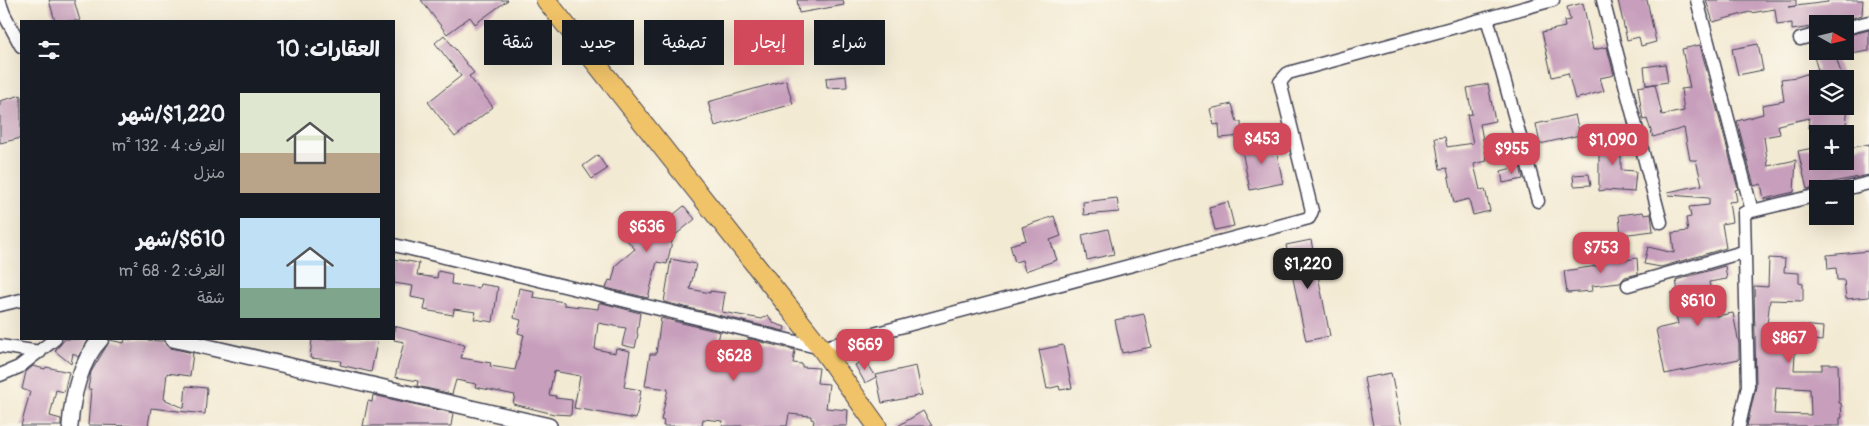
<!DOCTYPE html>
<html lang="ar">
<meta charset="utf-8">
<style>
:root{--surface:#171b24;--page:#242831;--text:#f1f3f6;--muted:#9ea1a6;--accent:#d1495b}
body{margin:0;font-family:Pangolin,"Playpen Sans Arabic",sans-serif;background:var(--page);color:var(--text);direction:rtl;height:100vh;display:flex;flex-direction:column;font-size:19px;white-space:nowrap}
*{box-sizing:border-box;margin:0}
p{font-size:16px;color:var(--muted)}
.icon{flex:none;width:28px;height:28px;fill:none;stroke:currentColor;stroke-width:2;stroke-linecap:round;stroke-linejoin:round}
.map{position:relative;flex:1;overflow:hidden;direction:ltr}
.details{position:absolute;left:20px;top:20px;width:375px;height:320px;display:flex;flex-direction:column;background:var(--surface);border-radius:0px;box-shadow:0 5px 20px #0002;direction:rtl}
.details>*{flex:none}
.banner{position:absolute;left:410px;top:20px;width:475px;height:45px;direction:rtl;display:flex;gap:10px}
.needle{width:32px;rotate:98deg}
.controls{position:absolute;left:1809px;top:15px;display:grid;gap:10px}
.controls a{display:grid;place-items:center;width:45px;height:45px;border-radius:0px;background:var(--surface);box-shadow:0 5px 20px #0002;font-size:25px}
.price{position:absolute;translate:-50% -42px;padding:0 11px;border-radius:10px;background:var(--accent);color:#fff;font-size:16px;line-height:32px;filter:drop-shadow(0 1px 2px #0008)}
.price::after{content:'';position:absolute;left:50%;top:30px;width:15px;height:11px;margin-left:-8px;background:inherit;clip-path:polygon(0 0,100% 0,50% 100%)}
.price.active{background:#222;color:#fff}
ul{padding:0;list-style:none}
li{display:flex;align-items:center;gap:15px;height:125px;padding:0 15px}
li span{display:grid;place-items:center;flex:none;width:140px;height:100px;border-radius:0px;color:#555}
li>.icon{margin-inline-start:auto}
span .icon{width:60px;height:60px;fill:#fffc;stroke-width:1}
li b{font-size:21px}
h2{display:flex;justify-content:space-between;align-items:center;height:60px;padding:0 15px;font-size:21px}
.chip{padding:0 18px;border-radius:0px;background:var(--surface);box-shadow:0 5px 20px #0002;font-size:18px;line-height:45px}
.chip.active{background:var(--accent);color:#fff}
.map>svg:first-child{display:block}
</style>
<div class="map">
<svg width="1869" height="426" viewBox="0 0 1869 426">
<rect width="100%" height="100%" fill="#fbf7ec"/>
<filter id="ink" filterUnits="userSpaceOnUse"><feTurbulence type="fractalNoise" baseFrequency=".02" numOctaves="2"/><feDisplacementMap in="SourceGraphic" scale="10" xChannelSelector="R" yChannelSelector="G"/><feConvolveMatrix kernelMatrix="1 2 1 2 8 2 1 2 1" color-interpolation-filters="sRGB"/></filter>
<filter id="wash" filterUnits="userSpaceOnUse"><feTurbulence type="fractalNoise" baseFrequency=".0096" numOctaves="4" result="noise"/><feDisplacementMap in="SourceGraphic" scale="20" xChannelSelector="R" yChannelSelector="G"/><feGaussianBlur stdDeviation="1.12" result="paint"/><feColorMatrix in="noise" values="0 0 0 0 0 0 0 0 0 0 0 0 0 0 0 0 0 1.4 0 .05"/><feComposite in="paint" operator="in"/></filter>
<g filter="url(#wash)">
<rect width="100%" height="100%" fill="#f3ead3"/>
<g id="blocks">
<path fill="#c79fbc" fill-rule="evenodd" d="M49 0H74L80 21H55Z
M421 0H508L475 24 470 17 447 34Z
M797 0H843L844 5 799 13Z
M1618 0H1647L1656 42 1641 46 1639 37 1627 40Z
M1706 0H1796V6L1788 7 1828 2 1827 0H1863L1862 15 1832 24H1818V26L1792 30V23L1777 25 1775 9 1751 13 1750 12 1713 22Z
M1583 3 1593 50 1607 47 1614 75 1600 78 1604 91 1575 99 1568 73 1552 77 1542 32 1565 27 1564 21 1570 20 1567 7Z
M865 24 872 52 847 59 840 31Z
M1869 30V51L1845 55V36Z
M444 35 474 73 469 76 493 107 455 137 428 102 461 76 435 43Z
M1758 44 1763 70 1738 75 1732 49Z
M1700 45 1738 189 1735 190 1737 201 1729 202 1732 222 1722 224 1726 248 1661 267 1644 264 1648 247 1674 253 1672 233 1688 231 1686 218 1691 217 1689 207 1709 205V198L1669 195 1668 192 1702 185 1696 160H1690L1684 128 1653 137 1647 119 1643 120 1638 87 1655 84 1662 115 1684 111 1681 89 1690 88 1682 49Z
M1834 51 1843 79H1818V106H1848L1845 134 1815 132 1816 128H1808L1809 118 1778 125 1780 134 1764 137 1768 166 1796 160 1794 192 1764 199 1761 184 1754 186 1737 121 1763 114 1762 105 1784 101 1781 79 1797 77 1818 70 1814 57Z
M1665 64 1668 82 1646 85 1644 67Z
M846 76 847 87 827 88 826 78Z
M786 80 793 104 715 126 708 102Z
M1488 84 1495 121 1480 124 1487 161 1474 164 1480 190 1485 189 1490 211 1473 215 1469 199 1454 203 1447 168 1440 169 1435 138 1445 137 1447 147 1473 143 1467 115 1472 114 1467 88Z
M21 95V138L0 143V101Z
M1232 104 1237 122H1241L1242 136 1220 138 1219 124 1214 125 1210 109Z
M1575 115 1580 135 1540 144 1536 124Z
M1599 134H1621V170L1636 171 1634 192 1605 190 1599 191Z
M1274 139 1283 183 1250 190 1241 146Z
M1869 144V175L1818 185V187L1807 189 1798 151 1818 147V161H1845V149Z
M598 155 607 169 592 179 583 166Z
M1520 166 1523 179 1503 183 1501 171Z
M1589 174 1591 185 1574 186 1573 175Z
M1117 198 1119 212 1084 215 1083 202Z
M1228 202 1234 226 1215 230 1209 207Z
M684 206 695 219 673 237 667 264 657 262 648 298 606 288 609 280 612 281 616 265 635 249 624 237 651 214 661 225Z
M1643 212 1644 215 1651 214 1653 231 1621 235 1619 215Z
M1054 216 1061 236 1050 240 1057 260 1025 271 1022 260 1015 262 1010 245 1026 240 1022 227Z
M1108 229 1114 254 1087 260 1082 235Z
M1311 240 1330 336 1306 341 1286 245Z
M1869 251V297L1846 299 1844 280H1837L1836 268 1828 269 1827 255Z
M1625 253 1626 260 1637 258 1638 274 1625 277 1620 283 1592 286 1593 291 1567 293 1564 271 1597 266V261H1604L1603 256Z
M1769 258 1785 259 1784 272 1799 273V283L1803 284V301L1770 300 1767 325 1800 327V325L1823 327 1822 341 1796 338 1794 370H1822V364H1838L1839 403H1841L1842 418H1840V426H1747L1756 386 1754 286 1768 287ZM1776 387 1810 389 1811 415 1774 414Z
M394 259 419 263 417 275 437 278 438 271 452 274 451 284 479 288 480 284 498 287 493 322 474 319 476 312 454 309 453 315 424 310 426 300 411 297 413 286 394 283Z
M671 259 696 264 690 289 710 293V291L725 293 722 312 762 319 768 315 773 323 785 327 784 331 664 302Z
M1725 266 1727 279 1709 282 1716 316 1733 313 1739 344V359L1665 374 1656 329 1678 324 1671 293 1678 292 1676 280Z
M519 288 534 291 533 297 564 302V305L598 309 599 303H602L640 313 637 333 638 334 635 348 622 345 626 328 598 323 595 349 615 353 616 348 630 351 624 387 641 390 636 419 574 408 580 376 554 371 549 395 556 396 555 398 572 400 571 415 554 414 513 404 515 395 475 387 476 384 456 380 452 394 417 386 418 381 395 377 404 342 394 340V326L465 345 461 358 491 363 490 366 515 370 524 335 518 333 521 320 514 318Z
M1144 314 1151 347 1122 353 1115 320Z
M661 318 720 332 716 350 745 355 748 339 795 350 793 363 802 364V367L819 368 817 383 829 384 826 408 848 410 847 426H813L814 420 811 419V416L789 414 787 426H722L723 421 703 419 702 426H663L664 421 661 420 668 389 645 386 650 354H656Z
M65 339H89L78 357 73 353 71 364 55 351Z
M125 339 164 341 166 345 170 348 193 353 190 376 167 373 164 399 184 408 186 386 207 388 205 414 151 408 148 426 88 425 91 389H88L91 372 110 340 124 343Z
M312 339H378L371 372 340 365 341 361 310 358Z
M1063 345 1072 388 1060 390 1059 386 1047 389 1039 350Z
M865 359 876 377 865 383 855 365Z
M33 366 45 369 46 367 69 372 64 392 56 390 50 416 61 419V426H21L30 392 22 389 26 372Z
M916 366 922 395 882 403 876 375Z
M1391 373 1402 426H1373L1364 378Z
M373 395 453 413 451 426H363L368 401 372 402Z
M923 411 932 426H898Z"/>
</g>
</g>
<g filter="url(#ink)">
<use href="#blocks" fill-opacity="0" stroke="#414052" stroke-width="1"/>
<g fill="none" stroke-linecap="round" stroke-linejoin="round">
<defs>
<path id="minor" d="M1603 0 1661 222
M1697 0 1752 211
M0 3 4 14 21 46
M1487 18 1538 201
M1845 28 1869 22
M1800 39 1818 34
M1845 189 1869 183
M394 245 821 348 1309 218 1312 211 1280 82 1288 73 1553 0
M1628 285 1743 252
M0 305 21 300
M0 346 40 352
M0 375 19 367 55 339
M1739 426 1748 386 1744 213 1818 195"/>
<path id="tertiary" d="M173 339 549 426
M70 426C72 397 80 361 101 339"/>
<path id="primary" d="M546 0 821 348 877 426"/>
</defs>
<use href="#minor" stroke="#414052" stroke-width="15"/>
<use href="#tertiary" stroke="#414052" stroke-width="18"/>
<use href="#primary" stroke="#414052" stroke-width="21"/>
<use href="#minor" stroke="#fff" stroke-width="12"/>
<use href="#tertiary" stroke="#fff" stroke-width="15"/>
<use href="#primary" stroke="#f0c369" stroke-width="19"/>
</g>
</g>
</svg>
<div class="controls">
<a><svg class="needle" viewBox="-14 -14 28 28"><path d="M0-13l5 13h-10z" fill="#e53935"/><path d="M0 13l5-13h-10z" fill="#9ea1a6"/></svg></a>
<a><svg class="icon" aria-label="layers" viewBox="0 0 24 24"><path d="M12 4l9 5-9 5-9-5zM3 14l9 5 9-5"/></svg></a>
<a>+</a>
<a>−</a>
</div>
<b class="price" style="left:1262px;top:165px">$453</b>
<b class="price" style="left:1613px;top:166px">$1,090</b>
<b class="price" style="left:1512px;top:175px">$955</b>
<b class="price" style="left:647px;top:253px">$636</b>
<b class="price" style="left:1601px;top:274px">$753</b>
<b class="price active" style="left:1308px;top:290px">$1,220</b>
<b class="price" style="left:1698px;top:327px">$610</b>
<b class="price" style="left:1789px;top:364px">$867</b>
<b class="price" style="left:865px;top:371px">$669</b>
<b class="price" style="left:734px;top:382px">$628</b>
<div class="banner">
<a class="chip">شراء</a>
<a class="chip active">إيجار</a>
<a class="chip">تصفية</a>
<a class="chip">جديد</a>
<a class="chip">شقة</a>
</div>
<section class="details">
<h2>العقارات: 10<svg class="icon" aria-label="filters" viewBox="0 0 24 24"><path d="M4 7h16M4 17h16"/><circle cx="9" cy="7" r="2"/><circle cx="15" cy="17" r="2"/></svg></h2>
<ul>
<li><span style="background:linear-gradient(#dfe7d0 60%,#b9a48a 0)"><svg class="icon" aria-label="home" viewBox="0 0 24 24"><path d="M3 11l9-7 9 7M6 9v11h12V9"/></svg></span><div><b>$1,220/شهر</b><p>الغرف: 4 · 132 m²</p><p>منزل</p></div></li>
<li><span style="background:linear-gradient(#bfe0f5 70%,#7fa58c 0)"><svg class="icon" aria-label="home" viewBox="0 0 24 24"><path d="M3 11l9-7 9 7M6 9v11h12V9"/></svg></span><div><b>$610/شهر</b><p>الغرف: 2 · 68 m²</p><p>شقة</p></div></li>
</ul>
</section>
</div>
